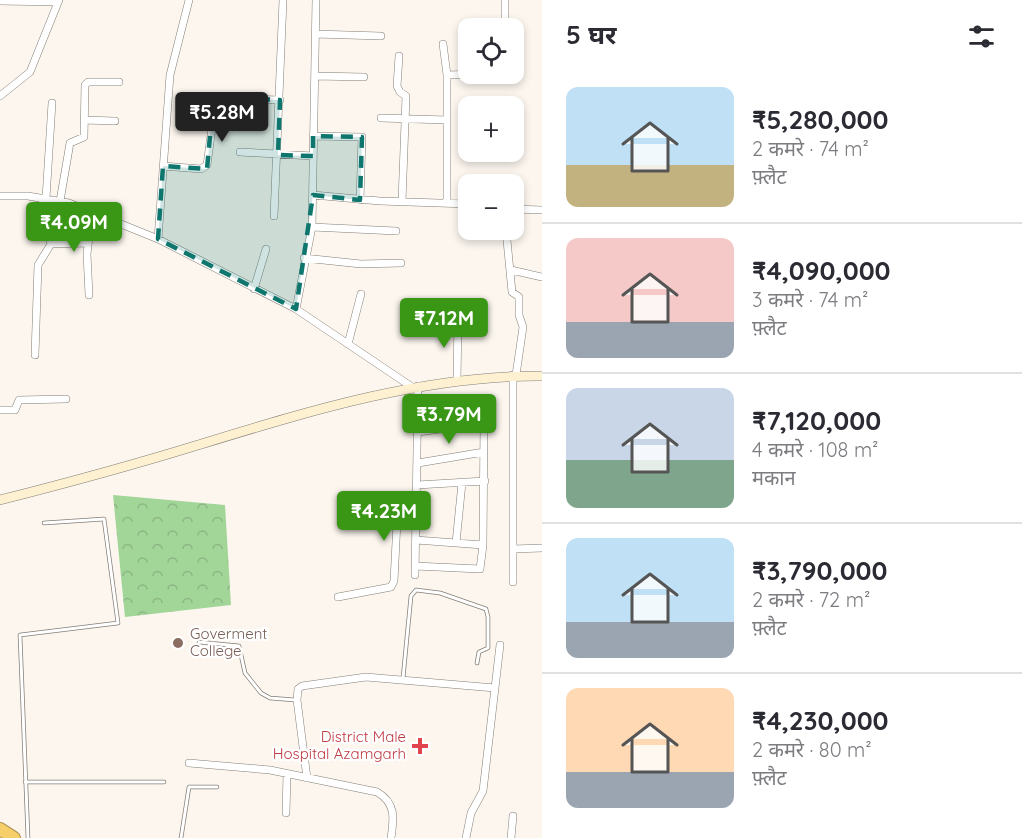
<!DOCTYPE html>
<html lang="hi">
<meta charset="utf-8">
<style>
:root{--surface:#fff;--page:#f2f2f3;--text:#2b2b33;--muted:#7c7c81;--line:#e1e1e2;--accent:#3a9716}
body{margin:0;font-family:Quicksand,"Noto Sans Devanagari",sans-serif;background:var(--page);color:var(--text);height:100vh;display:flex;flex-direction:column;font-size:22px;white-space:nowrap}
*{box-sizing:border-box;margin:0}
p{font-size:20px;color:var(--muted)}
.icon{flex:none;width:33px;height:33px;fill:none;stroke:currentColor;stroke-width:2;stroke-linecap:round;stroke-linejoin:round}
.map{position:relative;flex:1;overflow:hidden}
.drawer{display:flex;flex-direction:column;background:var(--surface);width:480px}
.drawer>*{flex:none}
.buttons{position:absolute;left:458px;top:18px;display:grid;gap:12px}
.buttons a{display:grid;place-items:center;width:66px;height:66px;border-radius:12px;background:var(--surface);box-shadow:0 3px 9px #0003;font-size:30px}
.price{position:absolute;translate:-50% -51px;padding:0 14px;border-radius:6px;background:var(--accent);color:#fff;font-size:20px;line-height:39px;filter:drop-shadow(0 2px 3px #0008)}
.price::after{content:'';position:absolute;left:50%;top:36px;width:18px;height:14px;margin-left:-9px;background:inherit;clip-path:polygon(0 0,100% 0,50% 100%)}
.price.on{background:#222;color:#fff}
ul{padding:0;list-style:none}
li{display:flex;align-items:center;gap:18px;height:150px;padding:0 24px}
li+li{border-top:2px solid var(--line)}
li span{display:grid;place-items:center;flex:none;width:168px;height:120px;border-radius:12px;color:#555}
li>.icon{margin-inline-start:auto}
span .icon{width:72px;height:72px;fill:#fffc;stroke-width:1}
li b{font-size:26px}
h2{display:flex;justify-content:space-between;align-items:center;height:72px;padding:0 24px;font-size:26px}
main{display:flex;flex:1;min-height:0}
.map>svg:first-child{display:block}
</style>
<main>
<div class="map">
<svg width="542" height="838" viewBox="0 0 542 838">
<defs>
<pattern id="forest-crowns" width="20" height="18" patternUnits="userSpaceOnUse" patternTransform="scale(1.5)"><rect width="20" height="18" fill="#a2d598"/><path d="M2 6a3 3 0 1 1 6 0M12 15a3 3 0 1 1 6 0" fill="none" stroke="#8bb783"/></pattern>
</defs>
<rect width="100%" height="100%" fill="#fcf6ef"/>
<path fill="url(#forest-crowns)" d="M113 495 225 505 231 605 125 617Z"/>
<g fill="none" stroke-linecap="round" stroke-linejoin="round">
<defs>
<path id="lane" d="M199 642 239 646 245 673 261 693 270 698 295 700
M403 678 411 596 416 590 440 593 486 609 488 617V648L479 652 477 663
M25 782H164
M28 838 20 635 118 623 104 519 44 523
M181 838 189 787H217"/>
<path id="street" d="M0 1 58 2
M505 28V0
M315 34 381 36
M443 44 447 75
M399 56 397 86 400 92 406 96 402 201
M315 76 364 77
M0 96 30 72 59 0
M381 118 447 120V203
M84 120 115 121
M447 120V75L479 74
M313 136 362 137 360 200
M240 152 313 156
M163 166 201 169 207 165 216 98 280 100
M313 195 380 201 468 204
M0 196H28L69 203 158 239 296 309 412 387
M42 198 51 244 88 243
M46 198 52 103
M60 201 70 143 84 137 85 85 88 82H119
M513 209 542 210
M274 216 283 0
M312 227 396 231
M506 230 512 292 519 297V315L523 327 516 375
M158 239 170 75 189 0
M304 258 361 264 401 263
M511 270 542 277
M254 289 266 249
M89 295 87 254 92 212
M296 309 312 227 316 0
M348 344 361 294
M35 355 38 265 51 244
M513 375V582
M457 382 458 317
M0 410H15L19 400 66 399
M418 463 484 452
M417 485 485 481
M416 540 483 545 484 423 418 432
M456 543 462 483
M513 549 542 548
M415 566 480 569 483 545
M415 575 418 386
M338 597 391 587 394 581 398 502 400 500 417 499
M189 763 270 770 377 792C396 803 394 818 391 838
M307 778 297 700 298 689 302 686 366 677 495 688
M286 813 287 774
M466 838 471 813 483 791 500 645
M511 838 513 816"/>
<path id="secondary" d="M0 500C67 483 133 465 198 445 309 411 425 375 542 376"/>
<path id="highway" d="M0 829 14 838"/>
</defs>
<use href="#lane" stroke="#837e77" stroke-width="4.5"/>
<use href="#street" stroke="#837e77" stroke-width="8"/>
<use href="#secondary" stroke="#837e77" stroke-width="10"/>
<use href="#highway" stroke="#ac924f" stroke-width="14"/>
<use href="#lane" stroke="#fff" stroke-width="3"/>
<use href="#street" stroke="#fff" stroke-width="7"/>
<use href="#secondary" stroke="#fdf1d2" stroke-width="9"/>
<use href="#highway" stroke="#f7cf6a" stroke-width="12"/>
</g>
<path fill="#0f766e" fill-opacity="0.2" stroke="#0f766e" stroke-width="4.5" stroke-dasharray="12 8" stroke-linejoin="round" d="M218 97 280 100 278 155 313 156V136L362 137 360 200 313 195 296 309 158 239 163 166 207 169 213 103Z"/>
<circle fill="#8d6e63" stroke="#fff" stroke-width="2" cx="178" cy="643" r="6"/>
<path fill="#e0444e" stroke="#fff" stroke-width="2" d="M417 737h6v6h6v6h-6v6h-6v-6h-6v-6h6z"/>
<g text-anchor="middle" stroke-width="4.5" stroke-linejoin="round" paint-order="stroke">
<g font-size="15" fill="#785e54" stroke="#fff" text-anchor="start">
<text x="190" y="639">Goverment<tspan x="190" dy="17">College</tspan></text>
</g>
<g font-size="15" fill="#be3a42" stroke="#fff" text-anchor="end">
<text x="406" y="742">District Male<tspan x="406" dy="17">Hospital Azamgarh</tspan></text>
</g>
</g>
</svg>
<div class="buttons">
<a><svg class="icon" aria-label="locate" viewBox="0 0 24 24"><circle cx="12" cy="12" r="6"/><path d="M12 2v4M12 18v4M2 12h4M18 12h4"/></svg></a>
<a>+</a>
<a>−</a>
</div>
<b class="price on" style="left:222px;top:143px">₹5.28M</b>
<b class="price" style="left:74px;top:253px">₹4.09M</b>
<b class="price" style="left:444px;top:349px">₹7.12M</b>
<b class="price" style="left:449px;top:445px">₹3.79M</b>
<b class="price" style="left:384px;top:542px">₹4.23M</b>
</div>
<section class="drawer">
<h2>5 घर<svg class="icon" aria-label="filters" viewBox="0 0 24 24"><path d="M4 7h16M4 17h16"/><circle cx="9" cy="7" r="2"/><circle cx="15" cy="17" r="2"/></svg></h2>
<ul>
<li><span style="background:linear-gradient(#bfe0f5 65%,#c2b280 0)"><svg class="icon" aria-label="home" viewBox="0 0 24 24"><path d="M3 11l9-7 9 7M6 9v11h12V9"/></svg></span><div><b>₹5,280,000</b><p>2 कमरे · 74 m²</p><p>फ़्लैट</p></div></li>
<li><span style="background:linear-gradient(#f6c9c9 70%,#9aa5b1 0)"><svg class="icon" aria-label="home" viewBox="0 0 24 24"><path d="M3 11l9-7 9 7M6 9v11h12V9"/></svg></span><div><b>₹4,090,000</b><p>3 कमरे · 74 m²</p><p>फ़्लैट</p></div></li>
<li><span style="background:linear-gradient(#c9d6e8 60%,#7fa58c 0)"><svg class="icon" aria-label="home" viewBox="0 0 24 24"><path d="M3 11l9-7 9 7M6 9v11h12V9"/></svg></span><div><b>₹7,120,000</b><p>4 कमरे · 108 m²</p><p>मकान</p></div></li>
<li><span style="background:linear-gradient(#bfe0f5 70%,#9aa5b1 0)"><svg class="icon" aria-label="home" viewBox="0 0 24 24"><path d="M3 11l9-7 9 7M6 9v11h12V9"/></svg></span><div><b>₹3,790,000</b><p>2 कमरे · 72 m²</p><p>फ़्लैट</p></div></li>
<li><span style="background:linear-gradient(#ffd9b3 70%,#9aa5b1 0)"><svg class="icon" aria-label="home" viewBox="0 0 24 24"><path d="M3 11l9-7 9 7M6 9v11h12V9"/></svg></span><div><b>₹4,230,000</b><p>2 कमरे · 80 m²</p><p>फ़्लैट</p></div></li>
</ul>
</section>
</main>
